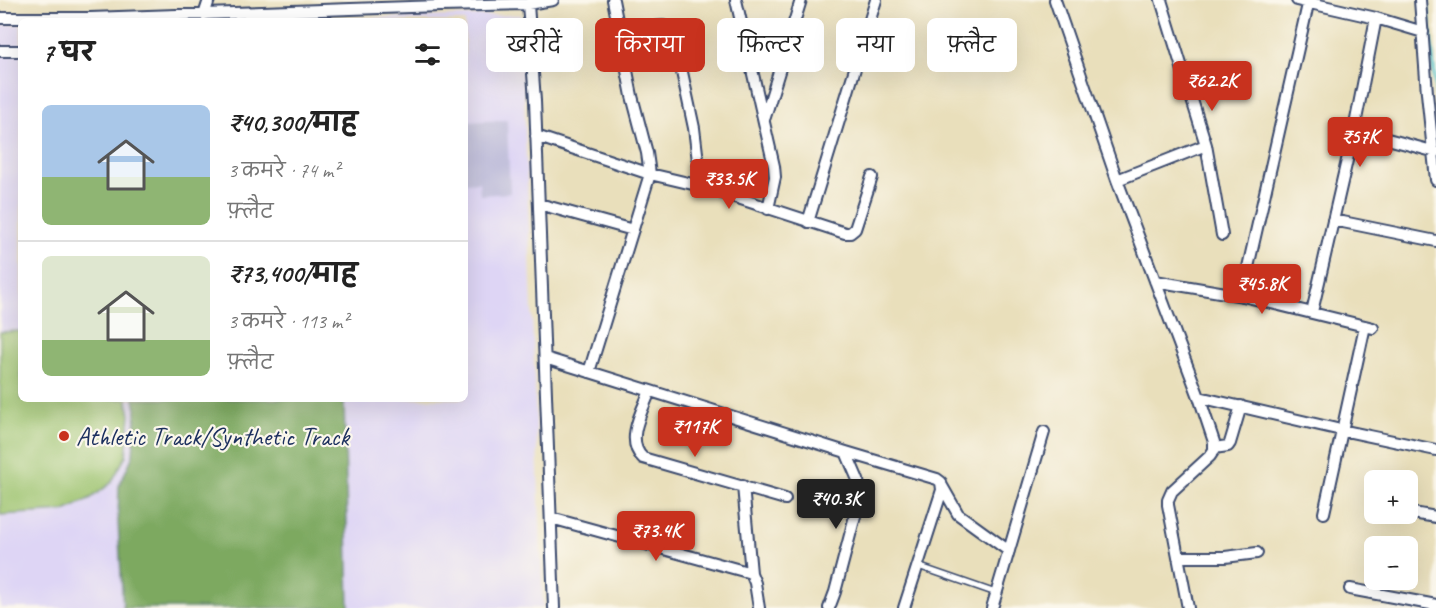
<!DOCTYPE html>
<html lang="hi">
<meta charset="utf-8">
<style>
:root{--surface:#fff;--page:#f2f2f2;--text:#222;--muted:#767676;--line:#e0e0e0;--accent:#c8321e}
body{margin:0;font-family:Caveat,"Playpen Sans Deva",sans-serif;background:var(--page);color:var(--text);height:100vh;display:flex;flex-direction:column;font-size:22px;white-space:nowrap}
*{box-sizing:border-box;margin:0}
p{font-size:20px;color:var(--muted)}
.icon{flex:none;width:33px;height:33px;fill:none;stroke:currentColor;stroke-width:2;stroke-linecap:round;stroke-linejoin:round}
.map{position:relative;flex:1;overflow:hidden}
.drawer{position:absolute;left:18px;top:18px;width:450px;height:384px;display:flex;flex-direction:column;background:var(--surface);border-radius:9px;box-shadow:0 6px 24px #0002}
.drawer>*{flex:none}
.guide{position:absolute;left:486px;top:18px;width:570px;height:54px;display:flex;gap:12px}
.controls{position:absolute;left:1364px;top:470px;display:grid;gap:12px}
.controls a{display:grid;place-items:center;width:54px;height:54px;border-radius:9px;background:var(--surface);box-shadow:0 6px 24px #0002;font-size:30px}
.price{position:absolute;translate:-50% -51px;padding:0 14px;border-radius:6px;background:var(--accent);color:#fff;font-size:20px;line-height:39px;filter:drop-shadow(0 2px 3px #0008)}
.price::after{content:'';position:absolute;left:50%;top:36px;width:18px;height:14px;margin-left:-9px;background:inherit;clip-path:polygon(0 0,100% 0,50% 100%)}
.price.selected{background:#222;color:#fff}
ul{padding:0;list-style:none}
li{display:flex;align-items:center;gap:18px;height:150px;padding:0 24px}
li+li{border-top:2px solid var(--line)}
li span{display:grid;place-items:center;flex:none;width:168px;height:120px;border-radius:9px;color:#555}
li>.icon{margin-inline-start:auto}
span .icon{width:72px;height:72px;fill:#fffc;stroke-width:1}
li b{font-size:26px}
h2{display:flex;justify-content:space-between;align-items:center;height:72px;padding:0 24px;font-size:26px}
.chip{padding:0 21px;border-radius:9px;background:var(--surface);box-shadow:0 6px 24px #0002;font-size:21px;line-height:54px}
.chip.selected{background:var(--accent);color:#fff}
.map>svg:first-child{display:block}
</style>
<div class="map">
<svg width="1436" height="608" viewBox="0 0 1436 608">
<rect width="100%" height="100%" fill="#fbf7ec"/>
<filter id="ink" filterUnits="userSpaceOnUse"><feTurbulence type="fractalNoise" baseFrequency=".0167" numOctaves="2"/><feDisplacementMap in="SourceGraphic" scale="12" xChannelSelector="R" yChannelSelector="G"/><feConvolveMatrix kernelMatrix="1 2 1 2 8 2 1 2 1" color-interpolation-filters="sRGB"/></filter>
<filter id="wash" filterUnits="userSpaceOnUse"><feTurbulence type="fractalNoise" baseFrequency=".008" numOctaves="4" result="noise"/><feDisplacementMap in="SourceGraphic" scale="24" xChannelSelector="R" yChannelSelector="G"/><feGaussianBlur stdDeviation="1.35" result="paint"/><feColorMatrix in="noise" values="0 0 0 0 0 0 0 0 0 0 0 0 0 0 0 0 0 1.4 0 .05"/><feComposite in="paint" operator="in"/></filter>
<g filter="url(#wash)">
<rect width="100%" height="100%" fill="#e9dfbb"/>
<path fill="#ded5f5" d="M521 15 543 608H0V25L21 24V399H465V21H201Z"/>
<path fill="#c3c1db" d="M507 120 510 193 480 195 479 182 465 183V122Z"/>
<path fill="#9cc36e" stroke="#5c7966" stroke-width="1.5" d="M21 331V399H127L130 415 126 456 111 483 91 498 65 511 0 515V332Z"/>
<path fill="#7da961" stroke="#4c6c60" stroke-width="1.5" d="M134 399H344L349 608H123L118 521 119 486 133 455 136 409Z"/>
<g fill="none" stroke-linecap="round" stroke-linejoin="round">
<path stroke="#55c2ca" stroke-width="4" d="M1427 0 1436 95"/>
</g>
</g>
<g filter="url(#ink)">
<g fill="none" stroke-linecap="round" stroke-linejoin="round">
<defs>
<path id="lane" d="M918 566 996 593"/>
<path id="street" d="M736 0 774 166 775 177 768 209
M1055 0 1117 180 1199 397 1214 442V450L1210 456 1172 491 1168 500V505L1188 608
M1161 0 1206 145 1222 235
M1297 0 1376 18 1423 32
M1420 0 1427 93 1436 180
M528 4 535 101 554 608
M204 15 209 0
M0 18H90L440 6 528 4 553 0
M619 31 663 26 668 28 674 35 694 128 701 186
M0 51H21
M765 117 801 0
M1354 130 1436 152
M536 136 650 174 701 186 845 233H850L855 229 872 177
M1117 180 1206 145
M539 204 633 230
M1333 220 1436 241
M808 222 876 0
M1155 281 1243 296 1373 328
M1243 296 1246 276 1309 0
M1312 312 1354 130 1376 18
M545 358 846 452 937 479 941 482 942 490 904 608
M589 372 650 174 647 153 632 96 613 0
M650 391C643 409 624 441 643 458L785 499
M1199 397 1341 430 1436 450
M1214 448 1228 446 1230 443 1241 406
M743 486 751 573
M942 486 958 514 1009 551
M1407 512 1436 517
M1324 513 1365 326
M551 518 751 573 755 583 759 608
M1178 557H1225L1257 553
M1350 589 1436 605
M829 608 835 592 860 497 858 480 846 452
M992 608 1044 432"/>
</defs>
<use href="#lane" stroke="#3a496c" stroke-width="8"/>
<use href="#street" stroke="#3a496c" stroke-width="14"/>
<use href="#lane" stroke="#fff" stroke-width="5"/>
<use href="#street" stroke="#fff" stroke-width="10"/>
</g>
</g>
<circle fill="#c8321e" stroke="#fbf7ec" stroke-width="2" cx="64" cy="436" r="6"/>
<g text-anchor="middle" stroke-width="4.5" stroke-linejoin="round" paint-order="stroke">
<g font-size="26" fill="#1b2f5e" stroke="#fbf7ec" text-anchor="start">
<text x="76" y="445">Athletic Track/Synthetic Track</text>
</g>
</g>
</svg>
<div class="controls">
<a>+</a>
<a>−</a>
</div>
<b class="price" style="left:1212px;top:112px">₹62.2K</b>
<b class="price" style="left:1360px;top:168px">₹57K</b>
<b class="price" style="left:729px;top:210px">₹33.5K</b>
<b class="price" style="left:1262px;top:315px">₹45.8K</b>
<b class="price" style="left:695px;top:458px">₹117K</b>
<b class="price selected" style="left:836px;top:530px">₹40.3K</b>
<b class="price" style="left:656px;top:562px">₹73.4K</b>
<div class="guide">
<a class="chip">खरीदें</a>
<a class="chip selected">किराया</a>
<a class="chip">फ़िल्टर</a>
<a class="chip">नया</a>
<a class="chip">फ़्लैट</a>
</div>
<section class="drawer">
<h2>7 घर<svg class="icon" aria-label="filters" viewBox="0 0 24 24"><path d="M4 7h16M4 17h16"/><circle cx="9" cy="7" r="2"/><circle cx="15" cy="17" r="2"/></svg></h2>
<ul>
<li><span style="background:linear-gradient(#a9c7e8 60%,#8fb573 0)"><svg class="icon" aria-label="home" viewBox="0 0 24 24"><path d="M3 11l9-7 9 7M6 9v11h12V9"/></svg></span><div><b>₹40,300/माह</b><p>3 कमरे · 74 m²</p><p>फ़्लैट</p></div></li>
<li><span style="background:linear-gradient(#dfe7d0 70%,#8fb573 0)"><svg class="icon" aria-label="home" viewBox="0 0 24 24"><path d="M3 11l9-7 9 7M6 9v11h12V9"/></svg></span><div><b>₹73,400/माह</b><p>3 कमरे · 113 m²</p><p>फ़्लैट</p></div></li>
</ul>
</section>
</div>
